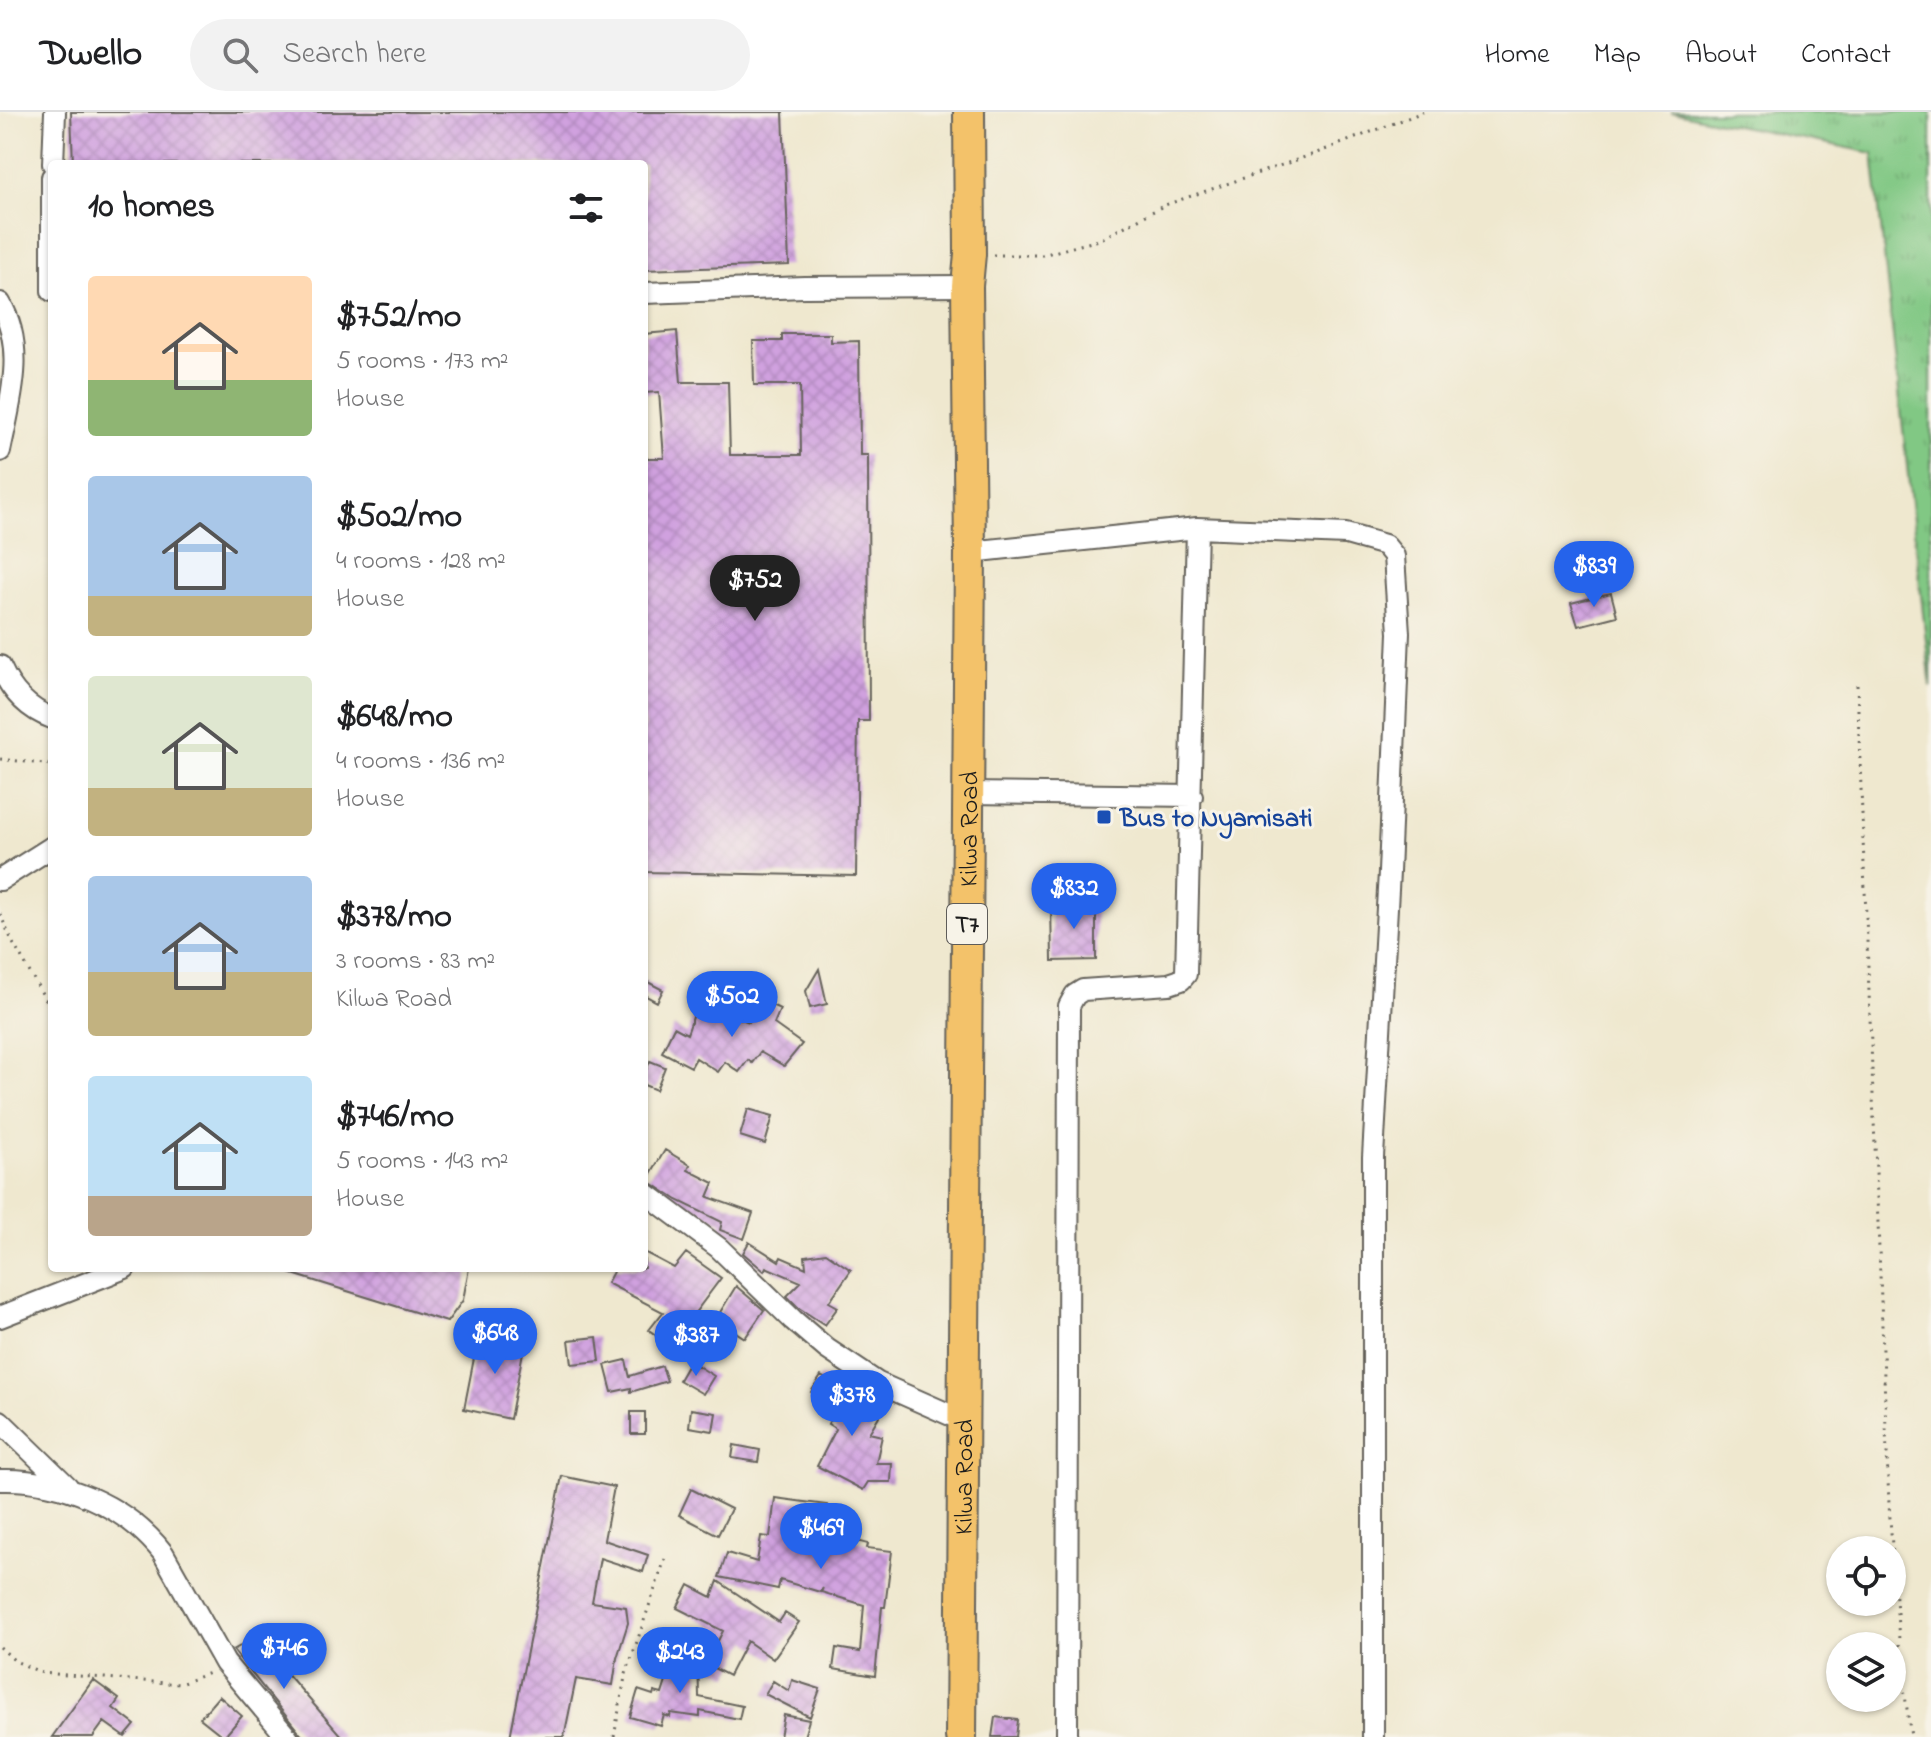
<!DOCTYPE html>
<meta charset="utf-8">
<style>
:root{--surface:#fff;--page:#f2f2f2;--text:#202124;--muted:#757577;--line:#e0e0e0;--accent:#2563eb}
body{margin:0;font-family:"Indie Flower",sans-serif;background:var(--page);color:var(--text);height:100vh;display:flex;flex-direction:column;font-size:30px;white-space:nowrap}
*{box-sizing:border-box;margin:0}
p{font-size:26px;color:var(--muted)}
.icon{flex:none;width:44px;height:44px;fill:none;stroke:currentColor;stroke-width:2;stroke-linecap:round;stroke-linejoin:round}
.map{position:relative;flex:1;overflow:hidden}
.details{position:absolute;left:48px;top:48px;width:600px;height:1112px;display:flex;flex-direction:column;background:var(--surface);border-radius:8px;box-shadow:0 2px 6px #0004}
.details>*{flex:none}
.fabs{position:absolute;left:1826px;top:1424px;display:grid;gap:16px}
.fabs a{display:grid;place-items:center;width:80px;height:80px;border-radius:50%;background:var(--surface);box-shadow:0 2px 6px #0004;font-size:40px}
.price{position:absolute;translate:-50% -68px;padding:0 18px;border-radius:28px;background:var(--accent);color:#fff;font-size:26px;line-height:52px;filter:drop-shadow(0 2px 4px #0008)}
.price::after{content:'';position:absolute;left:50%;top:48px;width:24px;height:18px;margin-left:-12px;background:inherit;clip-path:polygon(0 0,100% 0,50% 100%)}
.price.current{background:#222;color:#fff}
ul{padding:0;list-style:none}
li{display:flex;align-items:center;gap:24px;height:200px;padding:0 40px}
li span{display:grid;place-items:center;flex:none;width:224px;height:160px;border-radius:8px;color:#555}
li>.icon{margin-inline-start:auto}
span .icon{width:96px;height:96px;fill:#fffc;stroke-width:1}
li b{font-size:34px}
h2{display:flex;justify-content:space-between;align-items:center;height:96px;padding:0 40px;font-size:34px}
header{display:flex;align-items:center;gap:48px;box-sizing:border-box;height:112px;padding:0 40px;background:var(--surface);border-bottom:2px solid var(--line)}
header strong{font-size:38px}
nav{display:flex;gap:44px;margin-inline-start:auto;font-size:28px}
.search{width:560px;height:72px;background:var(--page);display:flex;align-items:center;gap:20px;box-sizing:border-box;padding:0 28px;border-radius:44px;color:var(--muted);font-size:30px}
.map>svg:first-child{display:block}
</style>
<header>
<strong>Dwello</strong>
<div class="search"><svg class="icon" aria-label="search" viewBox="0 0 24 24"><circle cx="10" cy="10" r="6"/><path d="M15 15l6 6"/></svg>Search here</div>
<nav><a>Home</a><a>Map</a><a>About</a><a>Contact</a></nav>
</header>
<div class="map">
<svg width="1931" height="1625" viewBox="0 0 1931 1625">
<defs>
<pattern id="grass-tufts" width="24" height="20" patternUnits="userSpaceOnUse" patternTransform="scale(2)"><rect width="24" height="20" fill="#81c884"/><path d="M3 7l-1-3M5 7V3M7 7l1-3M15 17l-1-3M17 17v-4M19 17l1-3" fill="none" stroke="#6fab71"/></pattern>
<pattern id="building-cross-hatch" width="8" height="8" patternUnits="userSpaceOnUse" patternTransform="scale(2)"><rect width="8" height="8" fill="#d0a1df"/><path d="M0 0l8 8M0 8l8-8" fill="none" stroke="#b28abf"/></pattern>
</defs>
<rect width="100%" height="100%" fill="#f7f3e8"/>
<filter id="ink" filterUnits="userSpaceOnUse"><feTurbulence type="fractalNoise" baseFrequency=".0125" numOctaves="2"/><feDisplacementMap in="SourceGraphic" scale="16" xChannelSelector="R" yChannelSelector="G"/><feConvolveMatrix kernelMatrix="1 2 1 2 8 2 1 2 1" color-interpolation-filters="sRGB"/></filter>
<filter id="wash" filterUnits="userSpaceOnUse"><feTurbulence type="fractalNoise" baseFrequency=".006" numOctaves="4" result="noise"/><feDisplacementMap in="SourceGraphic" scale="32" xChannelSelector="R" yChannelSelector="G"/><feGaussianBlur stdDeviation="1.8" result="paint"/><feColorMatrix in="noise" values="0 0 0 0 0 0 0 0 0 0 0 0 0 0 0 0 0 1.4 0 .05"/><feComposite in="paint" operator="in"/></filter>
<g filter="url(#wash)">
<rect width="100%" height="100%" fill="#efe8cf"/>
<path fill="url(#grass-tufts)" stroke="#4e7250" stroke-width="2" d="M1671 0H1931V575L1873 41Z"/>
<g id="blocks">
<path fill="url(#building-cross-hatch)" d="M71 0H783L789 153 644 158V52H73Z
M677 219 681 270H728L730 343H801L800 273H754L753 229H782V222H831V230L859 229 860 343H868L869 609H858L856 764 644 760V346H664L659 280 644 281V222Z
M1611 481 1617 504 1578 514 1571 491Z
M1051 790 1096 791V848L1052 849Z
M819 857 827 892 810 896 806 879Z
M644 868 663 878 657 890 644 883Z
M698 870 710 876 703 890 690 884Z
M759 887 780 897 774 912 802 932 784 954 760 940 752 951 748 948 739 960 725 950 718 960 696 946 691 955 662 940 674 915 687 922 698 891 749 910Z
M650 949 665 955 656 978 644 973V963Z
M748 997 773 1004 765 1032 740 1024Z
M665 1038 690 1053 688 1058 714 1071 708 1085 753 1101 744 1127 720 1118 722 1110 677 1088 647 1068Z
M749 1130 779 1149 781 1145 806 1156 805 1144 826 1141 851 1158 829 1190 838 1195 825 1213 799 1196 787 1184 801 1170 766 1155 764 1159 743 1141Z
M644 1140 674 1156 686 1141 721 1166 670 1234 649 1218 663 1200 607 1171 615 1156H644Z
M284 1156H469L463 1188 447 1210 283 1159Z
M736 1174 764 1198 745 1226 716 1207Z
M479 1221 525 1230 510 1307 464 1297Z
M597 1225 600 1249 572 1252 569 1228Z
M626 1248 630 1266V1264L662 1254 667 1269 631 1280V1276L612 1280 605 1253Z
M690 1249 714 1264 703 1282 679 1268Z
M821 1264 882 1299 869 1321 882 1324 876 1351H892L891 1370H868L863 1378 817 1354 836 1317 828 1312 837 1295 811 1280Z
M691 1297 716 1301 713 1319 689 1315Z
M631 1300H645V1322H631Z
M734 1333 760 1338 758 1350 732 1346Z
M562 1364 614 1375 604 1428 648 1443 643 1460 600 1446 592 1490 626 1495 628 1511 617 1546 613 1573 576 1567 564 1625H510Z
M691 1377 731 1397 718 1423 679 1403Z
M775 1386 827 1393 824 1420 868 1432 867 1436 892 1439 885 1495H882L875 1564 833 1557 836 1536 860 1540 864 1493 821 1480 823 1476 820 1480 780 1468 778 1477 719 1465 727 1441 757 1450 761 1424 770 1425Z
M718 1469 779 1510 785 1501 799 1510 773 1547 747 1529 729 1564 706 1552 723 1519 677 1496 689 1473 712 1485Z
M252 1521 342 1625H303L298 1619 233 1538 242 1533Z
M676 1538 698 1541 699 1585 742 1594 739 1607 700 1599V1605L671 1601 670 1605 664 1603 661 1614 630 1605 638 1578 653 1583 654 1580 662 1582Z
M93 1568 119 1587 113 1596 135 1613 125 1625 104 1610 93 1625H52Z
M792 1568 820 1577 810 1605 765 1582 773 1569 789 1579Z
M219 1584 242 1604 224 1625 200 1606Z
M784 1603 809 1608 804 1625H780Z
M995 1605 1018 1608 1016 1625H992Z"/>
</g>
</g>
<g filter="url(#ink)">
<use href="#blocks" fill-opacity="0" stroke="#66635b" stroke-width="2"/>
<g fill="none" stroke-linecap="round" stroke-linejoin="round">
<defs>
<path id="minor" d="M53 52 55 0
M52 65V179
M644 181 804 175 967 174
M0 191C27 236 10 290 0 339
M970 440 1197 416 1346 422 1385 433 1394 444 1399 521 1389 760 1373 1045V1625
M0 554C11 579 27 597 52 606
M968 681 1192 684
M0 768 52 735
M644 1080 719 1136 793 1208 827 1237 878 1271 964 1309
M0 1205 125 1156
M0 1309 68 1375
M0 1368C60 1366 126 1393 163 1441L225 1551 287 1625
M1067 1625 1069 894 1075 883 1083 878 1169 872 1181 868 1186 862 1197 416"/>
<g id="highway">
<path id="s1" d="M961 1625 970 440 967 174 970 142 969 0"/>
</g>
</defs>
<use href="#minor" stroke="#66635b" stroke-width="24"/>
<use href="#highway" stroke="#66635b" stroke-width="34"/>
<path stroke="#66635b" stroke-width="3" stroke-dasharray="2 6" stroke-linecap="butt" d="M993 143H1042L1099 128 1165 93 1314 42 1423 0
M1857 573 1889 1393 1901 1555 1911 1625
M0 647 52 653
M0 802 13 831 52 899
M0 1535 15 1549 42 1561 180 1572 209 1561
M614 1625 625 1565 665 1447"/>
<use href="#minor" stroke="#fff" stroke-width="20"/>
<use href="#highway" stroke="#f3c26a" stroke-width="30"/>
</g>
</g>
<rect fill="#1a4fb4" stroke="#f7f3e8" stroke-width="3" x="1096" y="697" width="16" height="16" rx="4"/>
<g text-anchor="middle" stroke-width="6" stroke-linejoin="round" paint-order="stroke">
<rect fill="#f7f3e8" stroke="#5e5c59" stroke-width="2" x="947" y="792" width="40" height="40" rx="6"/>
<g font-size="24" font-weight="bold" fill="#1c1c1c">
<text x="967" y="820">T7</text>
</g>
<g font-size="26" font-weight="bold" fill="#164399" stroke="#f7f3e8" text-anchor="start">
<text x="1120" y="714">Bus to Nyamisati</text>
</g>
<g font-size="26" fill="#1c1c1c" stroke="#f7f3e8">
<text dy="9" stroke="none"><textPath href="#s1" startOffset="908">Kilwa Road</textPath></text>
<text dy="9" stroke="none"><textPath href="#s1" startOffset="260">Kilwa Road</textPath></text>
</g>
</g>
</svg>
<div class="fabs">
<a><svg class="icon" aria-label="locate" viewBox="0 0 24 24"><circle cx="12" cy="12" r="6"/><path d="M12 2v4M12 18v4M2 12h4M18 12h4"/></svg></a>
<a><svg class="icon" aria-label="layers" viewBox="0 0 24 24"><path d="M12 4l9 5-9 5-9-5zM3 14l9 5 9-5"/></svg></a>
</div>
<b class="price" style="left:1594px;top:497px">$839</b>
<b class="price current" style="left:755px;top:511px">$752</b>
<b class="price" style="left:1074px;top:819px">$832</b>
<b class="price" style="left:732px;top:927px">$502</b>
<b class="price" style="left:495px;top:1264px">$648</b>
<b class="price" style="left:696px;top:1266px">$387</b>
<b class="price" style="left:852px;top:1326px">$378</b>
<b class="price" style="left:821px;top:1459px">$469</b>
<b class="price" style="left:284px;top:1579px">$746</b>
<b class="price" style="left:680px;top:1583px">$243</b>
<section class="details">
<h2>10 homes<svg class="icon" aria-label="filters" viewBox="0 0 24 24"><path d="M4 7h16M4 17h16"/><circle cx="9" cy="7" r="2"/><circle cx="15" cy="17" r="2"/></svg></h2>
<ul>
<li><span style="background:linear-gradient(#ffd9b3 65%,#8fb573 0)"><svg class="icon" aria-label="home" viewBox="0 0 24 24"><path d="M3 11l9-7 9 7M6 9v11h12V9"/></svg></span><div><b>$752/mo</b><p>5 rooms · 173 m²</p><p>House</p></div></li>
<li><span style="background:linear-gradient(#a9c7e8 75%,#c2b280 0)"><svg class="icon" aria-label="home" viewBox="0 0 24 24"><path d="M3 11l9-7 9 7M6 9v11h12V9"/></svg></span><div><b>$502/mo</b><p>4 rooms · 128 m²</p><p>House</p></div></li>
<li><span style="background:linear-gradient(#dfe7d0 70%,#c2b280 0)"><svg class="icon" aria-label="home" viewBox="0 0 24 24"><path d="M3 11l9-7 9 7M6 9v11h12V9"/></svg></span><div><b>$648/mo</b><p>4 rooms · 136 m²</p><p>House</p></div></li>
<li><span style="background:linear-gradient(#a9c7e8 60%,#c2b280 0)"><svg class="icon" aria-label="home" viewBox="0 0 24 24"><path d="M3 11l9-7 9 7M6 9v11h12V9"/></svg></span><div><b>$378/mo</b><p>3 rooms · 83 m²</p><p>Kilwa Road</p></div></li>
<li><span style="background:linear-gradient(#bfe0f5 75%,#b9a48a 0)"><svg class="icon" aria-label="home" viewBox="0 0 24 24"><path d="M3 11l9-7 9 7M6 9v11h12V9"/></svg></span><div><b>$746/mo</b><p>5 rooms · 143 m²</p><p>House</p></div></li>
</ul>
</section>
</div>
